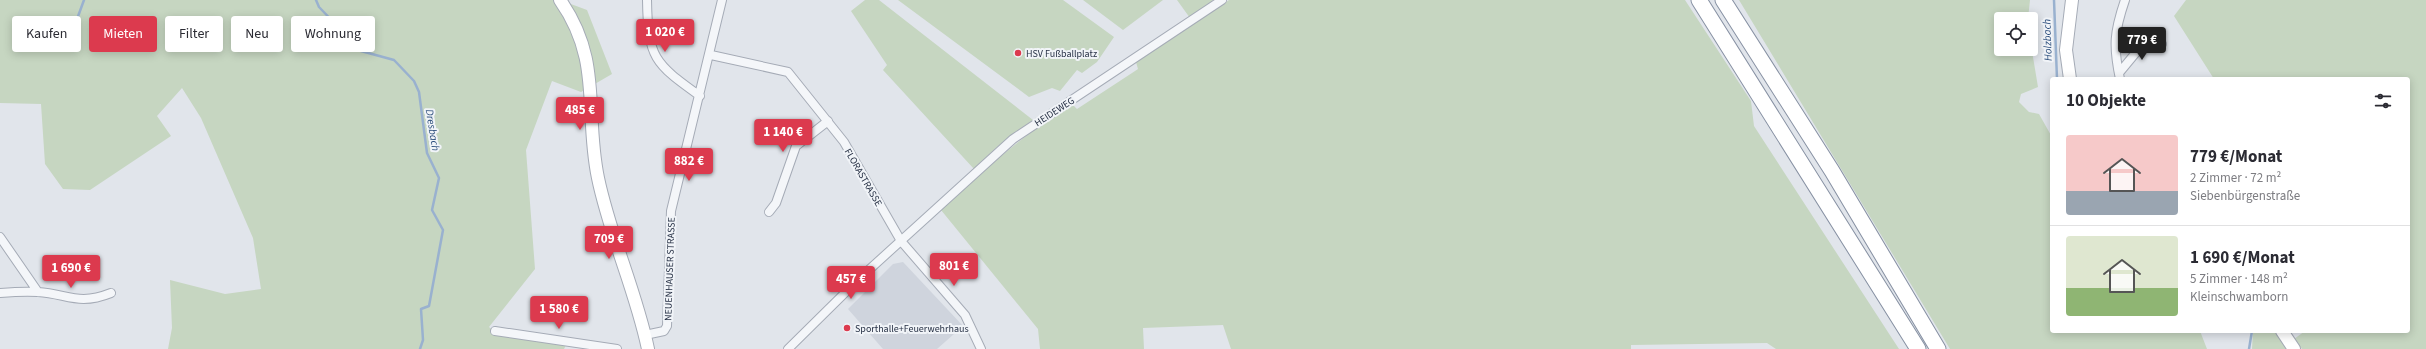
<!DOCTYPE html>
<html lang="de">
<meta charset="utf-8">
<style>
:root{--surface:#fff;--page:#f7f7f7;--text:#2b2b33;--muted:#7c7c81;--line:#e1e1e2;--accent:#dc3a4e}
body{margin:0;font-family:"Source Sans 3",sans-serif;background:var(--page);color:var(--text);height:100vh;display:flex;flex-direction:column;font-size:15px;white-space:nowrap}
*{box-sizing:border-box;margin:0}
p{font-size:13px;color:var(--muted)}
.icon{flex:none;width:22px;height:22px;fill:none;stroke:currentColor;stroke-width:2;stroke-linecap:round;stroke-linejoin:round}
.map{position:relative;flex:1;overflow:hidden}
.side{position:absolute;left:2050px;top:77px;width:360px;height:256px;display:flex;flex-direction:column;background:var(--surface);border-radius:4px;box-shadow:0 2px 10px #0003}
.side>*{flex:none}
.guide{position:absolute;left:12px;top:16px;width:380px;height:36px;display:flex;gap:8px}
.tools{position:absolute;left:1994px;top:12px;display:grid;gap:8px}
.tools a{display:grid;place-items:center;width:44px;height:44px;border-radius:4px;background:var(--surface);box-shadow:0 2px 10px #0003;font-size:20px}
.price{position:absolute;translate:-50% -34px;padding:0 9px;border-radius:4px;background:var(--accent);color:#fff;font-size:13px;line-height:26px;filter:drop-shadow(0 1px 2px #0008)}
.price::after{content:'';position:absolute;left:50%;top:24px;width:12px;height:9px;margin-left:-6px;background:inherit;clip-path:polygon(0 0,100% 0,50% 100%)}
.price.active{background:#222;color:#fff}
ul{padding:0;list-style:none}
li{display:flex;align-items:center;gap:12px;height:100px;padding:0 16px}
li+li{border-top:1px solid var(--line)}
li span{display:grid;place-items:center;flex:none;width:112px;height:80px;border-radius:4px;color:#555}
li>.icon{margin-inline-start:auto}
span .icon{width:48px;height:48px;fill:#fffc;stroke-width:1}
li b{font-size:17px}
h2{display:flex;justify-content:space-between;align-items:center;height:48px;padding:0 16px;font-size:17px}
.pill{padding:0 14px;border-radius:4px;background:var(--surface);box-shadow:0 2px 10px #0003;font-size:14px;line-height:36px}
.pill.active{background:var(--accent);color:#fff}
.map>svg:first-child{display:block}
</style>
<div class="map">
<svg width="2426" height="349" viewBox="0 0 2426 349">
<rect width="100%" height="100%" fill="#e1e5eb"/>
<path fill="#cfd4dd" d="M903 262 963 326 937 349H883L848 309 893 264Z"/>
<path fill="#c6d6c1" d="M0 0H560L587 10 612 74 581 92 552 81 526 150 535 269 489 327 498 335 566 345 564 349H168L172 328 170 280 225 294 261 289 253 238 201 118 182 88 157 116 171 136 90 190 63 189 45 164 41 104 0 103Z
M865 0H879L1033 120 997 147 974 169 883 70 887 65 851 11Z
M898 0H1063L1114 37 1097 62 1082 73 1077 70 1060 91 1052 88 1029 97Z
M1083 0H1163L1123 30Z
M1177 0H1212L1214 2 1190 18Z
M1229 0H1685L1751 101 1754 126 1899 349H1776L1767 343 1631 345V349H1231L1223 325 1143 328 1144 349H1040L1038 329 941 210C983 170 1023 135 1072 104L1077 109 1132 73 1138 69 1136 62Z
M1739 0H2030L2028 19H2001V49H2031V45L2038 87 2021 94 2019 102 2029 112 2039 114 2052 137V331H2200L2207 349H1950Z
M2186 0H2426V349H2302L2294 339 2305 331H2408V79H2214L2174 16Z
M2253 331H2275L2288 349H2252Z"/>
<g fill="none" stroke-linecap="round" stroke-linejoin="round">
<path stroke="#99b1cf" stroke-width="2.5" d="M316 0 319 7 361 51 394 60 414 81 419 92 427 153 439 178 432 210 443 230 429 306 421 309 423 340 420 349
M2054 0 2057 79
M73 30 84 0
M2249 349 2252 331"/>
<defs>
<path id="street" d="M647 0C648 58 654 63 700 96
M711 55 788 72 844 142 901 241 965 315 981 349
M2119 73 2143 44H2162
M2120 79C2113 46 2114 32 2125 0
M769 212 776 203 796 146 828 121
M0 237 38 292
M0 293C12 292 25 291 38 292 68 294 78 306 111 293
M495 331 617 349
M645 335 664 331 667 326 671 211 722 0
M788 349 861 277 1013 139 1222 0"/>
<path id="secondary" d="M560 0C603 61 584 112 598 178 610 236 636 291 648 349
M2070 79 2066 50 2072 0
M2282 331 2294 349"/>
<path id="highway" d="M1699 0 1918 349
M1723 0 1832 171 1938 349"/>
</defs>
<use href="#street" stroke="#a5abb6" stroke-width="10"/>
<use href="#secondary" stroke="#a5abb6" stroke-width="14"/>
<use href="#highway" stroke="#8791a3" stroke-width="17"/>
<use href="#street" stroke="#f4f6f9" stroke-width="8"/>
<use href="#secondary" stroke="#fff" stroke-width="12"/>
<use href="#highway" stroke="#fff" stroke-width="15"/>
</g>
<g fill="#dc3a4e" stroke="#f1f4f8" stroke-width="1.5">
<circle cx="1018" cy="53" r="4"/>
<circle cx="847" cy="328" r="4"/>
</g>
<g text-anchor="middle" stroke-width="4" stroke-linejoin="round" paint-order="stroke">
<g font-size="10" fill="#273145" stroke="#f1f4f8" text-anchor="start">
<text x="1026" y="57">HSV Fußballplatz</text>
<text x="855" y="332">Sporthalle+Feuerwehrhaus</text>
</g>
<g font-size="10" fill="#273145" stroke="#f1f4f8">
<text transform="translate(1054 111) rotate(-33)" y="4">HEIDEWEG</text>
<text transform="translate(864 177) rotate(60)" y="4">FLORASTRASSE</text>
<text transform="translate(669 269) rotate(-88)" y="4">NEUENHAUSER STRASSE</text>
</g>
<g font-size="11" font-style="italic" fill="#2d4f7d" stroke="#f1f4f8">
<text transform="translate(2047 40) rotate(-92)" y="4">Holzbach</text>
<text transform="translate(433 130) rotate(81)" y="4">Dresbach</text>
</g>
</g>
</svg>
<div class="tools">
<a><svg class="icon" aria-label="locate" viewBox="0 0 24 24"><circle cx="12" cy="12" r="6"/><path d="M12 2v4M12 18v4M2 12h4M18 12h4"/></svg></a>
</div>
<b class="price" style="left:665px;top:53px">1 020 €</b>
<b class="price active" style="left:2142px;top:61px">779 €</b>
<b class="price" style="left:580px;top:131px">485 €</b>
<b class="price" style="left:783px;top:153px">1 140 €</b>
<b class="price" style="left:689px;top:182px">882 €</b>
<b class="price" style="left:609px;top:260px">709 €</b>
<b class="price" style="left:954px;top:287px">801 €</b>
<b class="price" style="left:71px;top:289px">1 690 €</b>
<b class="price" style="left:851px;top:300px">457 €</b>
<b class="price" style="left:559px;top:330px">1 580 €</b>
<div class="guide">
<a class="pill">Kaufen</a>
<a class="pill active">Mieten</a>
<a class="pill">Filter</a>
<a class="pill">Neu</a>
<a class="pill">Wohnung</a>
</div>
<section class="side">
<h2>10 Objekte<svg class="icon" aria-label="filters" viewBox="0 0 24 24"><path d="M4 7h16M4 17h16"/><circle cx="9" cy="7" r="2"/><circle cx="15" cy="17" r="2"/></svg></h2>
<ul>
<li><span style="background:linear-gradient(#f6c9c9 70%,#9aa5b1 0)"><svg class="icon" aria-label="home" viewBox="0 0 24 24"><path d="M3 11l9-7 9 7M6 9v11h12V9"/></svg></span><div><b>779 €/Monat</b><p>2 Zimmer · 72 m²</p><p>Siebenbürgenstraße</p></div></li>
<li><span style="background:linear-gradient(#dfe7d0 65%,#8fb573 0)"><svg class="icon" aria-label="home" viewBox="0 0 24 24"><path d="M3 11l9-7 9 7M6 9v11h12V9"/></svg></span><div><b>1 690 €/Monat</b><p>5 Zimmer · 148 m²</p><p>Kleinschwamborn</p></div></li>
</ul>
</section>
</div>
